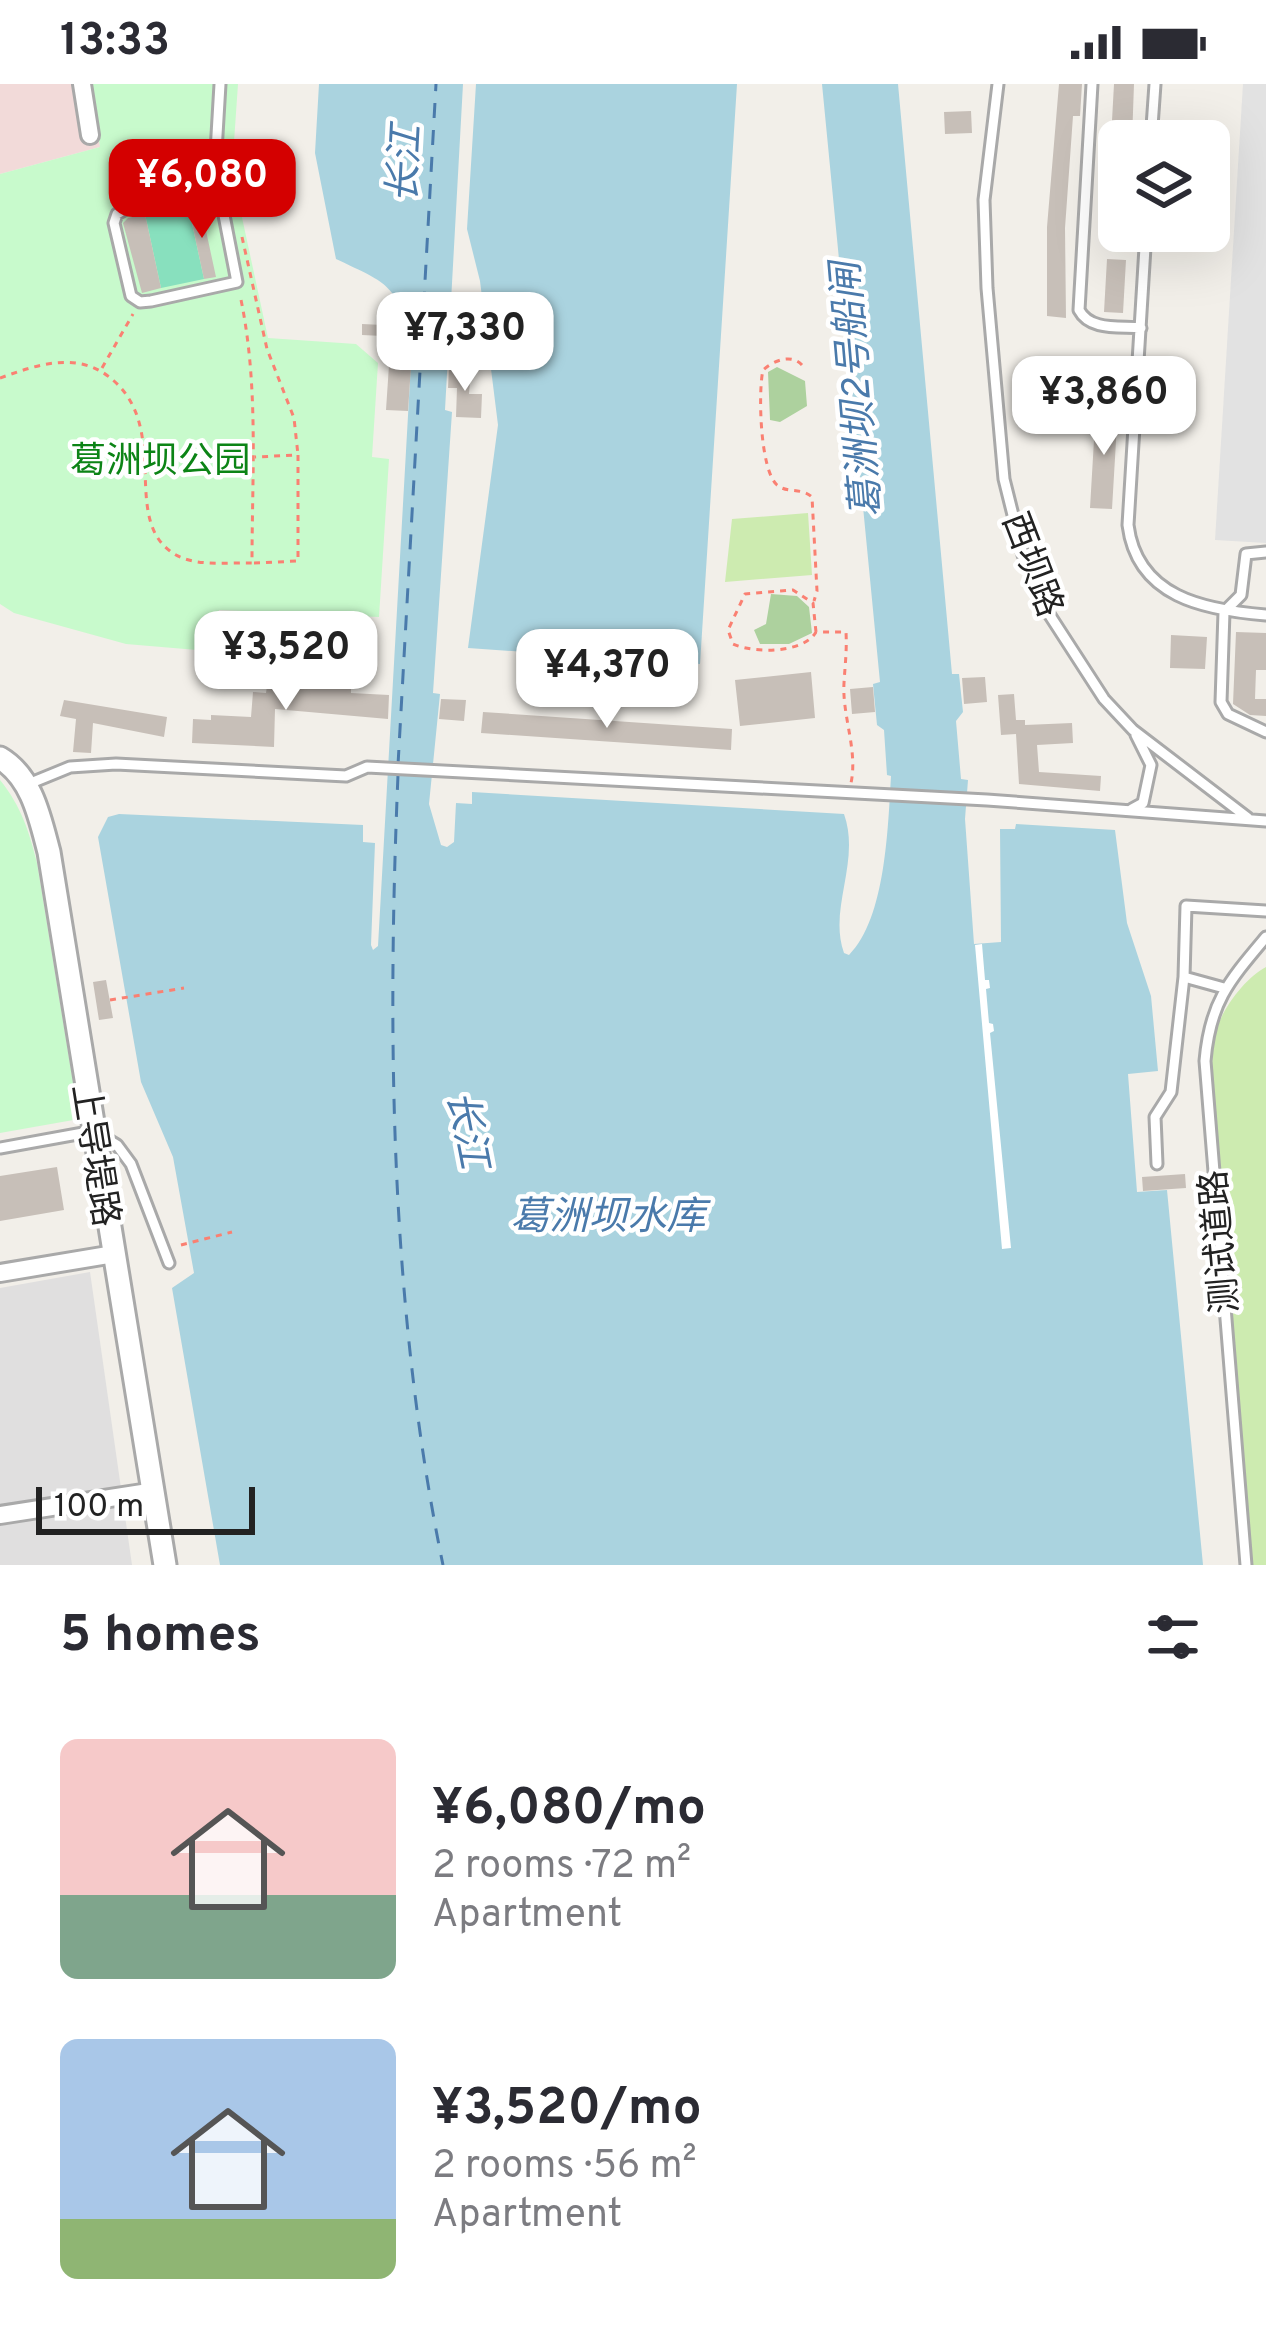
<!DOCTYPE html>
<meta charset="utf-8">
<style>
:root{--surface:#fff;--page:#f2f2f3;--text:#2b2b33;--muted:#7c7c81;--accent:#d40000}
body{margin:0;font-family:Overpass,"Noto Sans SC",sans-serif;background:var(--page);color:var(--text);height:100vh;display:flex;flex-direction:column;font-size:45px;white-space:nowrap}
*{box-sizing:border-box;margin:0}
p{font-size:39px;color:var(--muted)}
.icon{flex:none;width:66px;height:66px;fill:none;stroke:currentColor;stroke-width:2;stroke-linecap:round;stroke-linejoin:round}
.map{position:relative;height:1481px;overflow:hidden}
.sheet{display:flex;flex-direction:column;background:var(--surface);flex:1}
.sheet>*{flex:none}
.fabs{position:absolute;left:1098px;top:36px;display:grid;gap:24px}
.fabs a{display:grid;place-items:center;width:132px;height:132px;border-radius:18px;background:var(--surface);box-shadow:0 12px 48px #0002;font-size:60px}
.scale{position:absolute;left:36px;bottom:30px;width:219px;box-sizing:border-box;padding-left:12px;border:6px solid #222;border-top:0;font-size:33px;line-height:42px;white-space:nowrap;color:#222;-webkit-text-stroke:9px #fff;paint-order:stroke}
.price{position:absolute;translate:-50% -102px;padding:0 27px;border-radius:24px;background:#fff;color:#222;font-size:39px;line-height:78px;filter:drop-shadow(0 3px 6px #0008)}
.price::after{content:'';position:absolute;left:50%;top:72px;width:36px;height:27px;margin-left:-18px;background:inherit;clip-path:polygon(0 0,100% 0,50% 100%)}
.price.on{background:var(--accent);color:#fff}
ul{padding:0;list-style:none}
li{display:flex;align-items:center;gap:36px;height:300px;padding:0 60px}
li span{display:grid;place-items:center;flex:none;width:336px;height:240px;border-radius:18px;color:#555}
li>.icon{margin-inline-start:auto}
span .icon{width:144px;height:144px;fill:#fffc;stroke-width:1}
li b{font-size:51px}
h2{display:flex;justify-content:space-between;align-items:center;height:144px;padding:0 60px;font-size:51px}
.status{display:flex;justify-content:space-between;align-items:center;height:84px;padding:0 60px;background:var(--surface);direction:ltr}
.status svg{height:33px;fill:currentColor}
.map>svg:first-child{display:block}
</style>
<div class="status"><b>13:33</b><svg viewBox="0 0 49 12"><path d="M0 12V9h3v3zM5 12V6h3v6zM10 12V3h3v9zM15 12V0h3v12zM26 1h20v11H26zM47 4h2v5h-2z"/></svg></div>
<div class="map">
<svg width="1266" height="1481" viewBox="0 0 1266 1481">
<rect width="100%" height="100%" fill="#f2efe9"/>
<path fill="#e0dfdf" d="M90 1188 132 1481H0V1204Z"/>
<path fill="#f2dad9" d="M0 0H91L100 63 0 90Z"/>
<path fill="#cdebb0" d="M808 429 812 491 725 498 732 435Z
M1266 883V1481H1250C1241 1374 1232 1266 1223 1159 1217 1093 1206 1022 1214 956 1217 931 1244 894 1266 883Z"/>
<path fill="#add19e" d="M777 283 805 297 807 322 780 338 770 336 768 288Z
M771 510 797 512 809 523 812 549 789 560H760L754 546 766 540Z"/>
<path fill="#c8facc" d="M91 0H238L232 87 268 254 356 260 378 279 372 373 389 375 379 533 219 526 217 545 197 566 126 560 14 529 0 520V90L100 63Z
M0 696C21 722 29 747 37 779L79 1035 0 1049Z"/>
<path fill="#88e0be" d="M188 121 204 195 161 204 145 130Z"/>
<path fill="#e2e2e2" d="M1243 0H1266V459L1215 456Z"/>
<path fill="#aad3df" d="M319 0H463L445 326 452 328 433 609 440 610 429 720 441 761 447 763 454 758 456 719 472 720V708L844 730C861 778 828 824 844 869L849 871C886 834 888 742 891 692L887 691 884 646 877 641 873 600 880 598 822 0H898L952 590H959L963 628 956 637 961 695 968 696 965 735 974 860 1001 858 1000 745H1015L1016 740 1115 746 1127 839 1151 912 1158 987 1128 990 1137 1108 1167 1106 1203 1481H220L172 1204 194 1189 173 1073 141 998 98 753 108 733 119 730 363 741V758L375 759 371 861 373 866 378 862 412 261C396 200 391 201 336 175L315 69Z
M476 0H737L700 580 468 564 498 341 480 197 467 145Z"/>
<path fill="#fff" d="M982 860 985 896H989L990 904 986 905 989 939 993 940 994 947 990 949 1011 1164 1002 1165 975 861Z"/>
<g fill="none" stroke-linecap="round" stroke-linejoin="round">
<path stroke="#4a7aab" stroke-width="3" stroke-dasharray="15 12" stroke-linecap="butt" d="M398 681 436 0
M398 691C387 951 390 1225 443 1481"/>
</g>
<path fill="#c7bfb8" d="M1059 0H1082L1080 32H1073L1065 144 1066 234 1047 232V143Z
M1114 0H1134L1132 56 1111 55Z
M971 27 972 49 945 50 944 28Z
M200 119 216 193 204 195 188 121Z
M145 130 161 204 142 209 123 139 128 134Z
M1107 175 1126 176 1123 229 1104 228Z
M362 240 404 242V253L362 251Z
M389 281 411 282 408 327 386 326Z
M449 284 471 285 469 310H482L481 334 456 333 457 304H448Z
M1096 322 1118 323 1112 425 1090 424Z
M1236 548 1266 549V586H1256L1255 615H1266V632L1250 631 1233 620Z
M1171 551 1207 553 1205 585 1170 584Z
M811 588 815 634 740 642 735 596Z
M985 593 987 618 964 620 962 594Z
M321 600 351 602V609L389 611 388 635 275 625 274 663 192 659 193 635 211 636V631L251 633 253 608 266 609 267 602 320 605Z
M873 603 875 628 852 630 850 605Z
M1014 610 1016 636H1025V641L1072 639 1073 659 1037 661 1039 688 1101 692 1100 707 1019 700 1016 650 1001 651 998 611Z
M441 615 466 616 464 637 439 635Z
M64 616 167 633 164 653 93 639 91 669 73 668 76 635 60 632Z
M483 628 732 645 731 666 481 649Z
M106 896 113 934 99 936 93 898Z
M57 1083 64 1126 0 1137V1092Z
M1185 1090 1186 1104 1143 1107 1142 1093Z"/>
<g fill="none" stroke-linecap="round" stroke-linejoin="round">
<defs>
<path id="service" d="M998 0 984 116 987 204 1004 395 1023 471 1049 530 1104 615 1133 646 1248 734
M1092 0 1079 226C1090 247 1119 242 1141 244
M1151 57 1155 0
M218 106 129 123 117 130 114 139 131 212 140 218 151 217 237 198 215 85 220 0
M1146 147 1128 441C1137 513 1204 526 1266 531
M1266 468 1246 470 1241 511 1224 528 1221 618 1228 630 1266 648
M26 701 70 683 116 680 346 692 367 683 987 716 1266 737
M1132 725 1143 719 1151 681 1136 651
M1184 893 1224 904
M0 1064 94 1047 117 1061 131 1080 169 1179
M1157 1080 1155 1033 1171 1008 1184 893 1186 822 1266 827
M1246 1481 1205 977C1210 918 1229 897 1266 853"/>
<path id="minor" d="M82 0 90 51
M0 1189 114 1170
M0 1431 155 1407"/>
<path id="tertiary" d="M0 674C32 693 40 734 49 768L165 1481"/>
</defs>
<use href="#service" stroke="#a9a9a9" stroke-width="15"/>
<use href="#minor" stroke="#a9a9a9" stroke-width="22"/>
<use href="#tertiary" stroke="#a9a9a9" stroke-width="27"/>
<path stroke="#fa8072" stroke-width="3" stroke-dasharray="6 6" stroke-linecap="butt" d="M242 153 267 265 294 334 298 371
M802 281C791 269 773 277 763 286 758 308 760 386 777 401 788 410 801 403 812 413L817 507 814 517
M102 284 133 230
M0 294C39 280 80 266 114 297 169 346 123 432 170 467 192 484 225 478 252 479 252 390 259 299 240 211
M254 479 298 477V371L255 373
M816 548 813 519 793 506 745 510 728 546 733 560C755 570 804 569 816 548H846C847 567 845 581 844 599 842 632 858 666 851 699
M110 916 184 904
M181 1161 232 1148"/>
<use href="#service" stroke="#fff" stroke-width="9"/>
<use href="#minor" stroke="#fff" stroke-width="16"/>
<use href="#tertiary" stroke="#fff" stroke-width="21"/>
</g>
<g text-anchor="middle" stroke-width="9" stroke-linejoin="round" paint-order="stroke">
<g font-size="36" fill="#0c8416" stroke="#fff">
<text x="160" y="388">葛洲坝公园</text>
</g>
<g font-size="36" fill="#222" stroke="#fff">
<text transform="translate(1034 480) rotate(69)" y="13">西坝路</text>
<text transform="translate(97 1071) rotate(81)" y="13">上导堤路</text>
<text transform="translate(1218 1158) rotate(-95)" y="13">测试道路</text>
</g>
<g font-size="39" font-style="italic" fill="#4a7aab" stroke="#fff">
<text transform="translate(403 80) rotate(-87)" y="14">长江</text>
<text transform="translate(855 306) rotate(-95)" y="14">葛洲坝2号船闸</text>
<text transform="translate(469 1045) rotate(79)" y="14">长江</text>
<text x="608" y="1145">葛洲坝水库</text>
</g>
</g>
</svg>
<div class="fabs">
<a><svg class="icon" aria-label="layers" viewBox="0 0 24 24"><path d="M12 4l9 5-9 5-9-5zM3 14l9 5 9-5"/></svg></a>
</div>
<div class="scale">100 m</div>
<b class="price on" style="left:202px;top:157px">¥6,080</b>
<b class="price" style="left:465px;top:310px">¥7,330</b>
<b class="price" style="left:1104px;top:374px">¥3,860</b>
<b class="price" style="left:286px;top:629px">¥3,520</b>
<b class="price" style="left:607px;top:647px">¥4,370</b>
</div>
<section class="sheet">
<h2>5 homes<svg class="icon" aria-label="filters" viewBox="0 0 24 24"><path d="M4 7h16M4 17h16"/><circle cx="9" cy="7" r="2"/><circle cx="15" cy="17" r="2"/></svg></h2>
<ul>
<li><span style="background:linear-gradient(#f6c9c9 65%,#7fa58c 0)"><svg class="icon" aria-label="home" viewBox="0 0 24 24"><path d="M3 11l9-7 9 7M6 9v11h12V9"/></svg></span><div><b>¥6,080/mo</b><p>2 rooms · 72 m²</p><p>Apartment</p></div></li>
<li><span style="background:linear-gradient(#a9c7e8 75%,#8fb573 0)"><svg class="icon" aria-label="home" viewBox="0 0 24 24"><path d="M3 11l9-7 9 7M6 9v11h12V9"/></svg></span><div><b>¥3,520/mo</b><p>2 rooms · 56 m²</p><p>Apartment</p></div></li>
</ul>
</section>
